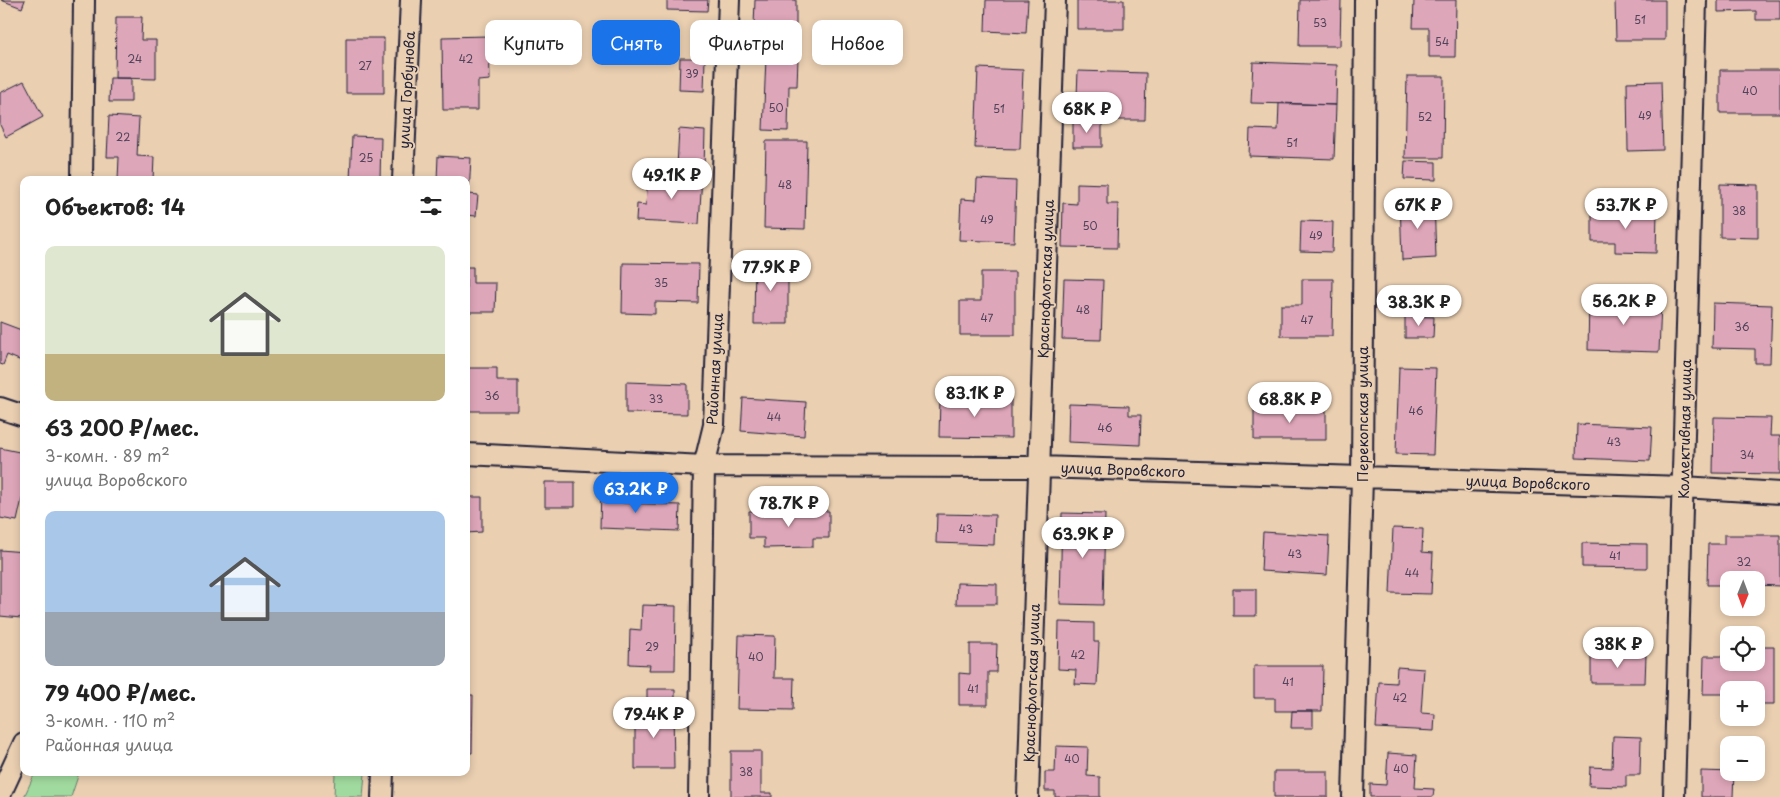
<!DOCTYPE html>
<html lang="ru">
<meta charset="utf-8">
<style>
:root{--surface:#fff;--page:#f6f6f6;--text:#222;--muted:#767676;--accent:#1a73e8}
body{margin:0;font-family:"Playpen Sans",sans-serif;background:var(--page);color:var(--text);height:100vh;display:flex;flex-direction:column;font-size:19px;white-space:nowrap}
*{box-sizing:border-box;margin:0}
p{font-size:16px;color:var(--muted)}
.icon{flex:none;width:28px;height:28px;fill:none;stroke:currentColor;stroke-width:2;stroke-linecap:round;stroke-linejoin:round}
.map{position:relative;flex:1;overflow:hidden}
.sheet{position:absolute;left:20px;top:176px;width:450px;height:600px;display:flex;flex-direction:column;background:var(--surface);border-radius:10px;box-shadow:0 2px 8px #0003}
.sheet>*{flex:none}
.top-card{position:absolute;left:485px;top:20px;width:475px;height:45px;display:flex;gap:10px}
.needle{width:32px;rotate:181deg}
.controls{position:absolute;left:1720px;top:571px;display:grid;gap:10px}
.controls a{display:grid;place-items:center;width:45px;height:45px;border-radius:10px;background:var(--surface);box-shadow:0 2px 8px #0003;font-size:25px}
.price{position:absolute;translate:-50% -42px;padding:0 11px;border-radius:18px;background:#fff;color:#222;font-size:16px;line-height:32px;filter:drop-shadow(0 1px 2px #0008)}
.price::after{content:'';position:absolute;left:50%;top:30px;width:15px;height:11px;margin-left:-8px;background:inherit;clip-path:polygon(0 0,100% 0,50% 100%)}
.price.current{background:var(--accent);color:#fff}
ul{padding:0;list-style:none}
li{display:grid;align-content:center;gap:10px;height:265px;padding:0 25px}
li span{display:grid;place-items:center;height:155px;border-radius:10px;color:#555}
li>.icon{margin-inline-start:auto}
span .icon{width:90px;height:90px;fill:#fffc;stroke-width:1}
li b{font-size:21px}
h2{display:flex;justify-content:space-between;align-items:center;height:60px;padding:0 25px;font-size:21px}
.pill{padding:0 18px;border-radius:10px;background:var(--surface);box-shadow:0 2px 8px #0003;font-size:18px;line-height:45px}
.pill.current{background:var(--accent);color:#fff}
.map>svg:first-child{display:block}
</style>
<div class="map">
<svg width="1780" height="797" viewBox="0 0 1780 797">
<rect width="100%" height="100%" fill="#eacfb1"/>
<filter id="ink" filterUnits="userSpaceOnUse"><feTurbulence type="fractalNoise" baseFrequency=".02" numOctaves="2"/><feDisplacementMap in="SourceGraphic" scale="10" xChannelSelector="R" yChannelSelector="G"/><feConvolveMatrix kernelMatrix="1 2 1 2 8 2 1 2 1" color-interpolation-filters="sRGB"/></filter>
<g filter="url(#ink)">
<path fill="#a1da9f" stroke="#627e6d" d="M35 773V772L79 773 71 797H24Z
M335 773H365L363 797H334Z"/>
<path fill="#dea6b9" stroke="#22223b" d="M1 0H25L22 8Z
M667 0H708L707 11 667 10Z
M755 0H796V26H754Z
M986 0H1028L1026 33 985 31Z
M1077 0H1124V29H1077Z
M1300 0H1341L1340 46H1299Z
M1414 0H1456L1455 57H1429V28H1413Z
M1615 0H1665V40H1616Z
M1718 0H1780V20H1756V11L1718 12Z
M116 17H142L141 40H156V79L115 78Z
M489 36 490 80 478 81V110H443L442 37Z
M346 38H384V93H346Z
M766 57 798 58 797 86H789L788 131 763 130Z
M680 58H705L704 91 679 90Z
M1253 62 1337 65 1336 105 1251 103Z
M978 68 1023 70 1020 149 975 148Z
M1720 70H1780V113H1720Z
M1078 71 1146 73 1145 120H1118V108L1084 107V96H1077Z
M1407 76H1444L1443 158H1405Z
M110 78H131V102H109Z
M24 81 43 117 6 137 0 125V93Z
M1661 81 1663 150 1628 151 1627 82Z
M1279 103 1336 105 1334 159 1249 156 1250 129 1278 130Z
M109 116 139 118 137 156 154 157 153 180H118L119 157H107Z
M1073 122H1102V147H1073Z
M679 129 705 131 704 168 677 167Z
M352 136 381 137 380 180H350Z
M766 141H807L805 229 764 228Z
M438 156 471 158 469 194 478 195 476 216 466 215V180H437Z
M1405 161 1436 162V180L1404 179Z
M648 174 702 177 699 224 636 221 637 204 646 205Z
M977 179 1016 181 1014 242 959 240 961 199 976 200Z
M1077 183 1107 184V204H1118L1117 248 1062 247 1063 203 1077 204Z
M1720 184 1758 185V238L1720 237Z
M1434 199 1436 258 1402 260 1400 201Z
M1592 211 1657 212 1656 253 1615 252V242H1592Z
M1301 221 1333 222 1332 252 1300 251Z
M755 259H788V324H754Z
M623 263 699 264 698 303 655 302V314L622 313Z
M466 267H473V283H496L495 312H466Z
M981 272H1015V335H960V301H981Z
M1064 279 1103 280 1101 340 1062 339Z
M1302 279H1333L1332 336H1281V305H1302Z
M1589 300 1661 303 1659 352 1588 350Z
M1713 303 1772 305 1770 363H1755V349L1712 348Z
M1405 316 1434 317 1433 338H1405Z
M0 322 24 331V362L7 355 3 365 0 364Z
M1399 367 1436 368 1433 455 1396 454Z
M466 368H497V381H518V411H466Z
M626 382 687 384V414L626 413Z
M743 398 806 402 804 436 741 431Z
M940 398H1011V438L939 437Z
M1069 404 1129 406V415H1141L1140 445 1068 442Z
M1254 407H1326V440H1254Z
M1714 417 1771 418 1770 436H1780V474L1713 473Z
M1577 424 1652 427 1650 461 1576 458Z
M0 448 24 453V490L17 521 0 518Z
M545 482H575V507H545Z
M601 488 624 489 623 503 680 505 679 531 600 528Z
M466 497H482V532L466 533Z
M749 511H829V538H813V547L764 548V538H749Z
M1062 513 1105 514 1103 605 1060 604Z
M937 514 995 515 994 545 936 543Z
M1393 528 1423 529 1422 552 1433 553 1431 594 1390 593Z
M1263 532 1329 536 1327 575 1261 571Z
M1724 535H1780V586L1756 585V580H1729V585H1707L1708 544H1724Z
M1582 543 1647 544V568L1582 567Z
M0 550 24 552V584L21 618 0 616Z
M957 583 997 584V604H956Z
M1233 589H1256V616H1233Z
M642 605 676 606 675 670H649L650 665 629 664 630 629 641 630Z
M1059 622 1094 623V642H1099L1097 685 1075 684 1076 670 1058 669Z
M739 635 775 636 774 678H794L793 710 737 709Z
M970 644H997L996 672H988V705H959V673L970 674Z
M1756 647H1774V704H1756V690H1729V694H1703L1704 656H1729V662H1756Z
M1591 654 1646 655 1645 683H1591Z
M1254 666H1323L1322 711H1275V698H1254Z
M1397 667 1424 669 1421 713 1435 714 1434 731 1376 728 1379 682 1396 683Z
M647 689H675V701H647Z
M466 695H473L472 753H466Z
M635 709H673L674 769H635Z
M1292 711H1313V728H1291Z
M1613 736 1641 737 1640 775H1626V787L1589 786 1590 767 1612 768Z
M1056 746 1088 747 1087 776 1100 777V797H1055V791H1045V772H1055Z
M731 751H761V793H772V797H731Z
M1388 753 1417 755 1415 788 1434 789 1433 797H1370V784L1386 785Z
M1274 771H1328V797H1274Z
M1701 771 1734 772 1733 797H1701Z"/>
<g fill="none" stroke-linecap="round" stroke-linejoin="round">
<defs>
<path id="street" d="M82 180 84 0
M403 180 411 0
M0 408 24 416
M466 454 704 466 1039 467 1683 487 1780 493
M0 795 24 743
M382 797 383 772
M699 797 704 466 714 425 729 0
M1028 797 1055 0
M1353 797 1362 477 1365 0
M1674 797 1696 0"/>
</defs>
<use href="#street" stroke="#22223b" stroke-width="24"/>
<use href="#street" stroke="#eacfb1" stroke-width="20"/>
</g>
</g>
<g text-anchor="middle" stroke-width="4" stroke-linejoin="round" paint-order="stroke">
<g font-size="11" fill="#51435a">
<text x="1640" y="24">51</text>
<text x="1320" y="27">53</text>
<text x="1442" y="46">54</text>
<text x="135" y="63">24</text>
<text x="466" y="63">42</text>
<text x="365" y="70">27</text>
<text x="692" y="78">39</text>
<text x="1750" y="95">40</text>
<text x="776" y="112">50</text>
<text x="999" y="113">51</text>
<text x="1645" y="120">49</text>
<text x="1425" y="121">52</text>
<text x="123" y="141">22</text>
<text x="1292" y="147">51</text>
<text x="366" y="162">25</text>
<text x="785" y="189">48</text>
<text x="1739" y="215">38</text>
<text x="987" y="224">49</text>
<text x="1090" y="230">50</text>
<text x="1316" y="240">49</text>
<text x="661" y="287">35</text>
<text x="1083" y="314">48</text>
<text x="987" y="322">47</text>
<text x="1307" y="324">47</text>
<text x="1742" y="331">36</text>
<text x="492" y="400">36</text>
<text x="656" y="403">33</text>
<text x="1416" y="415">46</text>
<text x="774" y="421">44</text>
<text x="1105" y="432">46</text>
<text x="1614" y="446">43</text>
<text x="1747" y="459">34</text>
<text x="966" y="533">43</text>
<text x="1295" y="558">43</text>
<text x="1615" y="560">41</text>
<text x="1744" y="566">32</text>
<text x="1412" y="577">44</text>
<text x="652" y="651">29</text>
<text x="1078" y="659">42</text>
<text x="756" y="661">40</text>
<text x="1288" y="686">41</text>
<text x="973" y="693">41</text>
<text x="1400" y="702">42</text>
<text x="1072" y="763">40</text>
<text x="1401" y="773">40</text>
<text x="746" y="776">38</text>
</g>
<g font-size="14" fill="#22223b" stroke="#eacfb1">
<text transform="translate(407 90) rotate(-87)" y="5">улица Горбунова</text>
<text transform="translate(1046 279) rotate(-88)" y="5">Краснофлотская улица</text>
<text transform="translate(715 369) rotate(-87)" y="5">Районная улица</text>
<text transform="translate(1363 414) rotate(-90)" y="5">Перекопская улица</text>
<text transform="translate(1685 429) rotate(-89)" y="5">Коллективная улица</text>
<text transform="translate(1123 470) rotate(2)" y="5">улица Воровского</text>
<text transform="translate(1528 483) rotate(2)" y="5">улица Воровского</text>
<text transform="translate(1032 683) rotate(-88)" y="5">Краснофлотская улица</text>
</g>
</g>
</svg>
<div class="controls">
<a><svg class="needle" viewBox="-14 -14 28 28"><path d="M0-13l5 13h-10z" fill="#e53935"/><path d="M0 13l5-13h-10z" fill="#767676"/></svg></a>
<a><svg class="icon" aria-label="locate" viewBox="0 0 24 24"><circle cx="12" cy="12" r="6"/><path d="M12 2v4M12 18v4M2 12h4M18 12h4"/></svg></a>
<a>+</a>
<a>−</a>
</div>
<b class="price" style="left:1087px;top:134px">68K ₽</b>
<b class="price" style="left:672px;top:200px">49.1K ₽</b>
<b class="price" style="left:1418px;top:230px">67K ₽</b>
<b class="price" style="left:1626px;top:230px">53.7K ₽</b>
<b class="price" style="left:771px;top:292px">77.9K ₽</b>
<b class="price" style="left:1624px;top:326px">56.2K ₽</b>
<b class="price" style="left:1419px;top:327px">38.3K ₽</b>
<b class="price" style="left:975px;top:418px">83.1K ₽</b>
<b class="price" style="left:1290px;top:424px">68.8K ₽</b>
<b class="price current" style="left:636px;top:514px">63.2K ₽</b>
<b class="price" style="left:789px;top:528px">78.7K ₽</b>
<b class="price" style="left:1083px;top:559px">63.9K ₽</b>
<b class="price" style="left:1618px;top:669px">38K ₽</b>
<b class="price" style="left:654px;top:739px">79.4K ₽</b>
<div class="top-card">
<a class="pill">Купить</a>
<a class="pill current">Снять</a>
<a class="pill">Фильтры</a>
<a class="pill">Новое</a>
</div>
<section class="sheet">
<h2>Объектов: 14<svg class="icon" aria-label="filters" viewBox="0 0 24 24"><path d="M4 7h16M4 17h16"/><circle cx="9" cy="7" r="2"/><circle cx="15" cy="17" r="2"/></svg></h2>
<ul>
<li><span style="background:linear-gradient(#dfe7d0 70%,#c2b280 0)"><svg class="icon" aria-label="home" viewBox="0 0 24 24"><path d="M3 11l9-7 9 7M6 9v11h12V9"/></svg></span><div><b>63 200 ₽/мес.</b><p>3-комн. · 89 m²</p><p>улица Воровского</p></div></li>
<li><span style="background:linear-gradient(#a9c7e8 65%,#9aa5b1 0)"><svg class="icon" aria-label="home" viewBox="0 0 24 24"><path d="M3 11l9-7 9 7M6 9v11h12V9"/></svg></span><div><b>79 400 ₽/мес.</b><p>3-комн. · 110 m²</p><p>Районная улица</p></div></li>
</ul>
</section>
</div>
